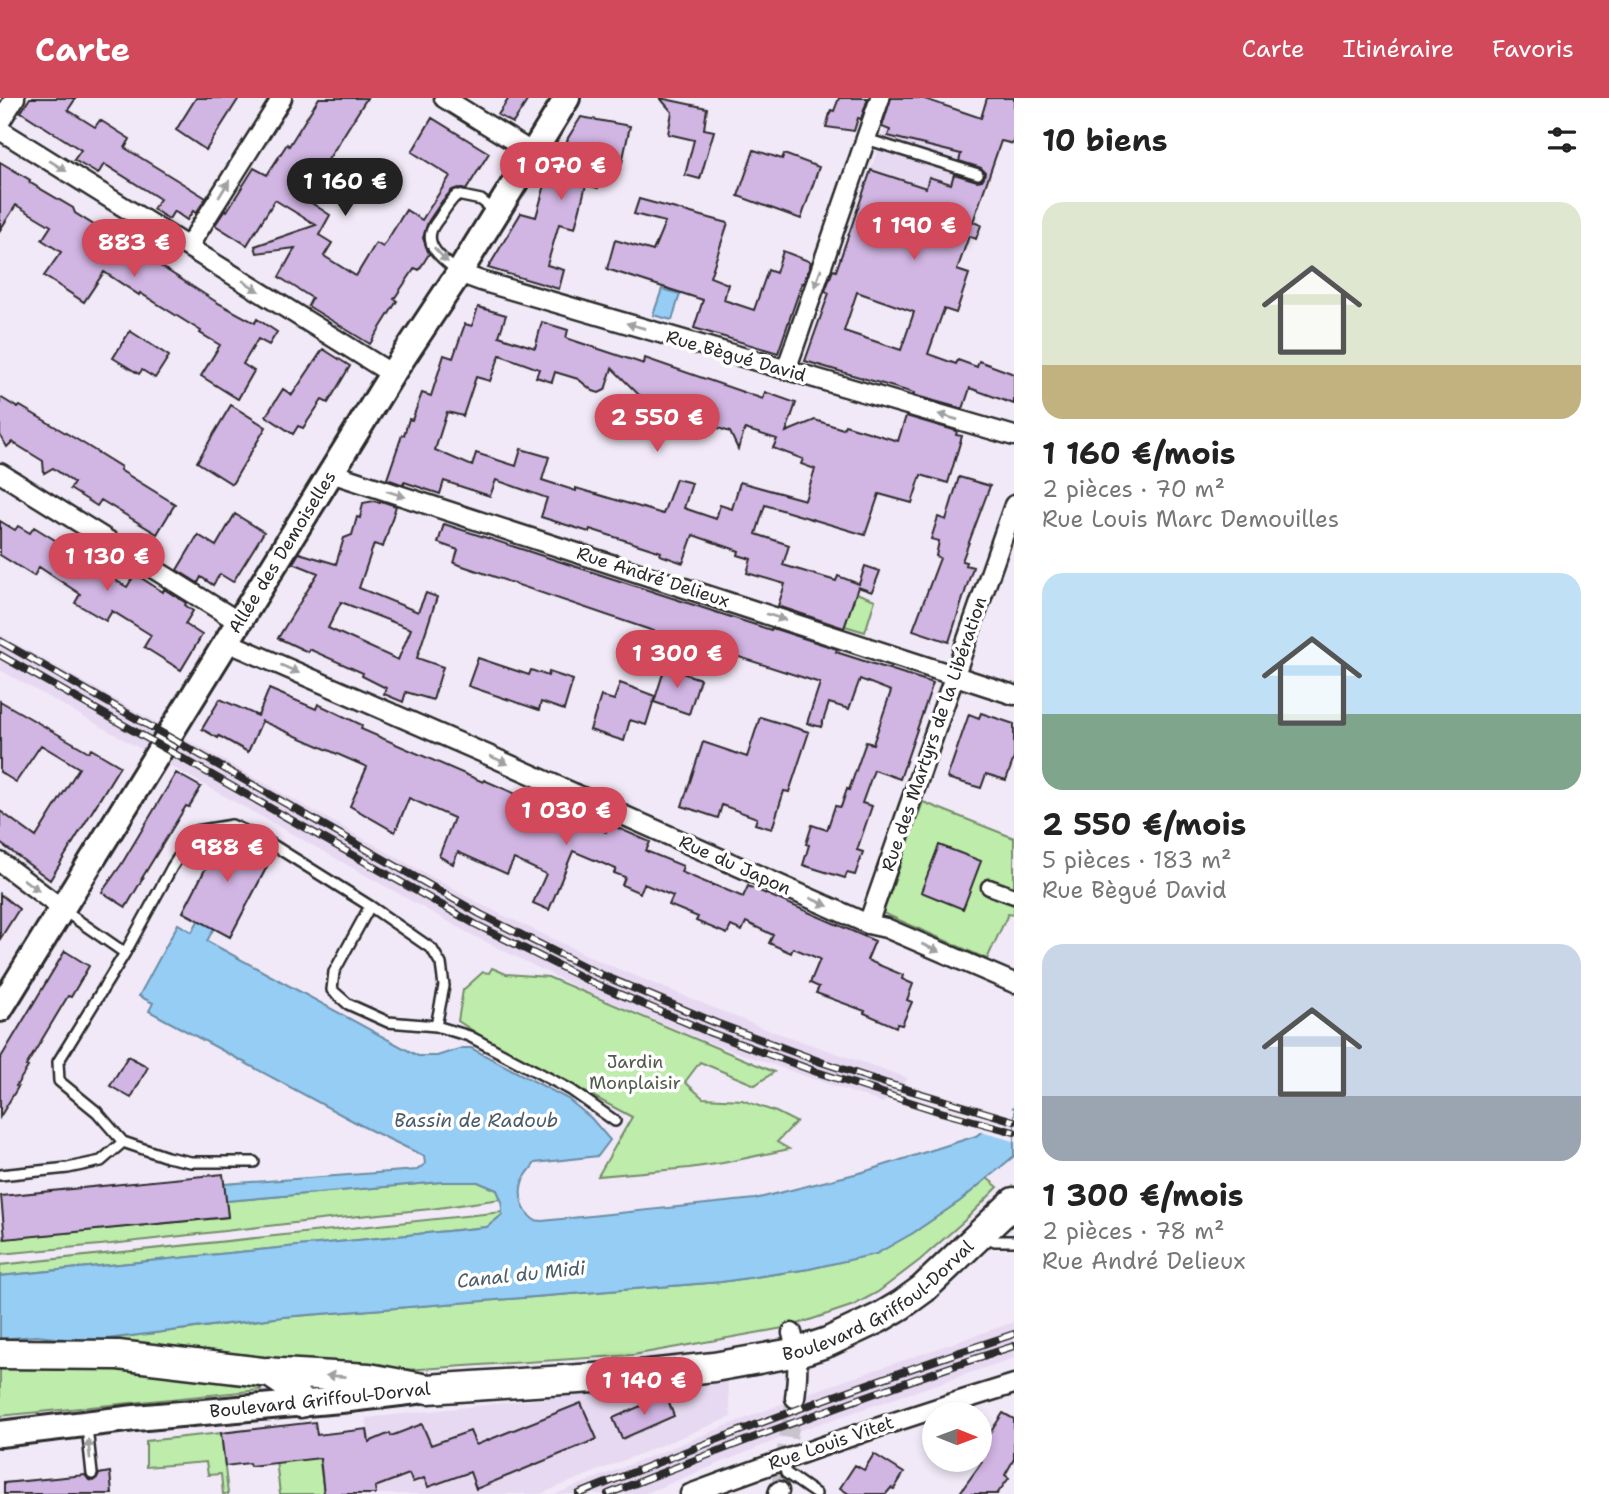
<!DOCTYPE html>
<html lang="fr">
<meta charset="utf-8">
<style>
:root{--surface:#fff;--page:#f6f6f6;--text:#222;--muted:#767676;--accent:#d1495b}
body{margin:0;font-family:"Shantell Sans",sans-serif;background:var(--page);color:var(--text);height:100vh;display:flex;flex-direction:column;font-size:26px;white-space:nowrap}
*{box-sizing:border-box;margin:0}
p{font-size:23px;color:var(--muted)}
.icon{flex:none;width:38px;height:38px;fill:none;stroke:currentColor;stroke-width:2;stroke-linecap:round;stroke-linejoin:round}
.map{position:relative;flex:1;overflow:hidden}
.drawer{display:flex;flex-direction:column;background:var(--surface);width:595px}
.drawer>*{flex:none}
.needle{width:46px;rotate:91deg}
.controls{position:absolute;left:922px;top:1304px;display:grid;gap:14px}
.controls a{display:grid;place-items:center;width:70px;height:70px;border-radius:50%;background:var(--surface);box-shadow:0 4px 10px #0003;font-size:35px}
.price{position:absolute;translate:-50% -60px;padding:0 16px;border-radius:24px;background:var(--accent);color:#fff;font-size:23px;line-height:46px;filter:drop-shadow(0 2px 4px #0008)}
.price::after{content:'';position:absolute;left:50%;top:42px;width:21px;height:16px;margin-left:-10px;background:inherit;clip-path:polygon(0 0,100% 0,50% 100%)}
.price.active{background:#222;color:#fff}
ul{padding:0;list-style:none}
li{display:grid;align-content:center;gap:14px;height:371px;padding:0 28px}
li span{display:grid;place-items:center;height:217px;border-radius:21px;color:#555}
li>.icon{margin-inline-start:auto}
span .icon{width:126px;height:126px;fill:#fffc;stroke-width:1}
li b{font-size:30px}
h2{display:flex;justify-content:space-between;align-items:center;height:84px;padding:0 28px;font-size:30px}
header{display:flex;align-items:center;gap:42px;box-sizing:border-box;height:98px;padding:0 35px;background:var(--accent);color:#fff}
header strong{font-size:33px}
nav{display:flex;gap:38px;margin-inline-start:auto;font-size:24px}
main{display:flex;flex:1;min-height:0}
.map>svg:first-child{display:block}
</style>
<header>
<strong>Carte</strong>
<nav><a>Carte</a><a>Itinéraire</a><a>Favoris</a></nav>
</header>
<main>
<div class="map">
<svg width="1014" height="1396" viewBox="0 0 1014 1396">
<rect width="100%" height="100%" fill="#f1e9f7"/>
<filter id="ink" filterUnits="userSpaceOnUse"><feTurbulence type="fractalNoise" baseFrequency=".0143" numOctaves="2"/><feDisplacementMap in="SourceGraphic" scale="14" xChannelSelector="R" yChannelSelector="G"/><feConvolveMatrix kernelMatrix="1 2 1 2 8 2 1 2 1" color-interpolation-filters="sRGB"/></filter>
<g filter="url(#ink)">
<path fill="#e7d9f1" d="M890 16 1001 43 972 128 864 91Z
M0 537 482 807 601 864 763 930 908 980 883 1005 713 946 587 894 472 837 0 572Z
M1014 1224V1260L801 1332 644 1396H556L809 1295Z
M727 1281 731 1319 540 1396H376L366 1320Z"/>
<path fill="#bdecab" stroke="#748c6b" stroke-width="2" d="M856 495 875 502 865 534 845 528Z
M923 704 1014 740V817L1008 816 987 861 883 815Z
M492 870 506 876 548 879 774 974 755 987 700 964 685 984 703 1000 742 1002 776 1014 796 1024 777 1044 789 1051 723 1065 689 1070 598 1078 632 1019 484 940 458 923 463 892 483 874 489 875Z
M987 1080 998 1089 964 1123 920 1162 878 1194 854 1207 789 1229 633 1257 390 1273 94 1244 107 1241 283 1219 721 1184 809 1171 876 1155 913 1135 960 1103Z
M441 1084H478L497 1092 501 1101 431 1111 329 1121 111 1146 0 1156V1141L228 1119 226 1103Z
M502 1114V1117L487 1129 0 1178V1167Z
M0 1267H112L256 1285 261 1292 0 1318Z
M221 1335 228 1396H223L221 1376 208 1377 206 1364 146 1369V1343Z
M319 1357 324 1396H280L276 1362Z"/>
<path fill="#96cdf5" stroke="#6b8ca4" stroke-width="2" d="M662 191 680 196 672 222 653 217Z
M225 733 272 759 230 839 214 830 207 843 418 958H437L462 950H471L568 1001 591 1020 610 1042 598 1058 535 1065C531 1071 524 1078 522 1085 518 1099 523 1114 534 1122L542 1123 755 1101 863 1074 976 1038 1014 1009V1058L960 1103 913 1135 876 1156 809 1171 721 1184 283 1219 107 1241 94 1244 36 1238 0 1241V1178L487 1129 502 1117V1104L497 1092 478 1084H441L226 1103 224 1086 417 1072 425 1066 424 1058 366 1030 149 913 153 905 139 898 178 826 192 834 198 823 183 814Z"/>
<path fill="#f1e9f7" d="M1008 1009 1014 1011V1043L977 1033Z"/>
<path fill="#d1b5e3" stroke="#2b2b2b" stroke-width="2" fill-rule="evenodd" d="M30 0H76L68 12 95 29 100 22 130 41 125 50 206 100 196 115 193 113 187 122 174 113 169 121 153 111 160 101 104 66 98 76 74 62 81 52 21 14Z
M196 0H239L206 52 176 32Z
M319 0H367L304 100 330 117 319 137 332 145 324 158 356 178 376 145 383 149 406 112 422 122 450 78 412 54 432 20 489 55 466 92 458 90 452 92 442 103 428 124 423 140 429 156 419 172 415 170 394 201 397 203 370 246 308 208 312 200 279 179 295 150 257 155 255 148 316 127 275 102 247 147 215 127 225 112 227 113 254 70 267 77 287 46 289 48Z
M509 0H529L513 25 498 17Z
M660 0 707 10 704 31 714 33 700 81 685 77 694 42 668 36 672 14Z
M839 0H868L861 21 858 20 854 33 826 29 831 12 834 13Z
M891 0H922L981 20 987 0H1014V46L1001 43 973 124 981 127 976 141 969 138 957 172 969 176 956 215 944 211 928 256 956 266 958 262 977 269 979 263 1014 276V306L970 290 963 311 913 297 914 295 805 263 829 195 825 193 833 172 836 173 871 72 926 90 929 79 951 86 954 76 977 83 982 82 984 79 985 74 981 70 959 63 961 56 888 38 890 32 882 29ZM857 194 914 214 901 252 844 233Z
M581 19 630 28 622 65 605 61 598 90 586 87 575 130 559 126 547 167 564 172 559 191 488 170 521 115 536 119 548 76 558 79 568 40Z
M754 52 782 61 784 56 819 69 801 121 738 98Z
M0 64 30 82 29 84 73 110 75 115 127 148 128 146 135 150 137 145 163 162 159 167 218 205 255 225 257 221 277 234 269 247 258 241 243 266 254 273 238 301 201 278 220 247 200 235 201 233 140 195 139 197 104 174 84 204 44 178 61 154 42 142 51 128 16 107 0 132Z
M639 101 728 125 710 179 728 186 724 202 754 212 768 172 776 175 783 153 811 164 804 185H802L778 255 694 230 703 202 607 171 615 142 653 153 665 124 634 116Z
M478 209 506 217 499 238 535 250 542 224 568 232 566 240 644 266 645 260 763 301 765 294 796 305 786 334 815 322 843 331 845 327 898 343 906 318 957 333 956 337 962 338 948 385 921 377 912 405 879 396 865 437 765 407 756 436 789 447 783 467 836 483 838 478 859 486 865 468 880 473 872 494 858 489 844 530 778 508 785 486 747 475 751 461 738 457 739 453 693 437 683 465 660 457 661 454 590 431 589 434 541 419 547 400 496 382 490 398 444 383 440 396 404 384V387L387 381 402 337H404L409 321 412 322 422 295 431 298 444 257 453 260 465 226 472 228ZM500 257 539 271 536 279 552 284 555 274 578 281 593 293 599 295 605 292 612 270 639 297 700 318 698 323 730 334 738 351 745 331 777 341 773 350 803 361 801 366 815 371 805 402 740 384 732 411 720 407 716 421 684 410 692 385 676 381 663 416 576 390V393L542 382 549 359 521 351 516 368 476 355 472 368 435 352 447 314 463 318 476 279 490 283Z
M130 233 169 258 155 280 142 272 139 276 113 260Z
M323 251 350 268 328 305 322 302 303 330 298 328 293 336 266 318 283 291 292 297Z
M0 299 18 310 20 308 81 344 121 369 120 372 175 406 157 436 101 402 97 408 70 391 74 385 53 370 44 375 43 363 12 344 7 349 0 337Z
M231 307 266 329 232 386 197 364Z
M959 379 990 388 962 463 966 464 965 467 973 469 949 544 913 532 940 460 936 458 939 443 931 441 938 419 946 422Z
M374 403 380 405 381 403 396 408 383 449 374 446 359 490 418 514 426 495 437 499 417 560 443 569 433 602 406 594 403 604 384 596 386 590 362 578 363 575 309 551 308 554 278 540 318 475 293 465 299 455 336 466 344 440 352 437 357 419 360 420 363 405ZM341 504 411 531 398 562 328 530Z
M235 416 264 434 233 484 220 476 213 487 201 479 198 485 177 472 198 437 216 448Z
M0 423 15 432 18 428 30 435 34 429 84 460 82 463 127 489 135 476 163 494 164 491 186 505 185 507 193 513 185 526 202 537 181 572 144 549 151 537 112 513 106 523 75 505 80 496 39 469 34 478 0 457Z
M444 426 771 532 772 530 837 551 836 554 933 585 900 681 874 672 862 705 872 708 857 752 863 754 855 777 847 775 845 780 803 767 809 747 806 746 812 727 827 732 835 708 841 709 847 691 849 692 866 644 873 646 891 593 860 581 849 611 829 605 821 629 807 625 820 585 733 557 706 548 707 545 676 536 674 540 454 465 458 452 438 445Z
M478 560 529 577 531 572 548 578 549 574 573 582 564 612 541 604 539 612 468 588Z
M665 569 700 581 689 616 654 604Z
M620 585 655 598 646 627 630 622 624 643 590 632 601 598 614 602Z
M269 591 316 611 318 606 362 627 361 631 483 684 484 682 585 726 586 725 606 734 609 726 650 744 646 753 683 768 681 774 712 787V786L743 799 748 788 875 843 867 862 903 877 902 881 913 886 907 902 912 904 902 927 897 926 896 929 864 915 865 913 816 895 819 889 810 885 820 861 793 850 791 855 769 845 773 837 746 824 742 833 731 828 727 836 696 823 698 819 669 807 673 798 644 786 640 795 622 787 625 779 614 775 616 771 573 753 549 812 533 805 546 776 514 761 507 776 458 754 453 766 439 758 454 720 409 700 395 734 350 708 367 669 262 623 248 654 219 638 218 640 202 631 220 601 258 618Z
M0 603 89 654 91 651 120 668 50 782 0 745V713L36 739 79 670 41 647 16 684 0 674Z
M981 615 1014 626V660L1006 682 986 676 981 690 947 680 969 616 979 620Z
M760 619 809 634 789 694 784 693 772 731 755 726 757 720 722 707 718 720 682 708 703 644 747 659Z
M176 675 201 689 189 709 186 708 142 780H143L126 809 102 794 121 767Z
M224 735H228L272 759 230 839 183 814Z
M939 747 981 763 963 811 921 794Z
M0 796 19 811 0 841Z
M65 853 89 868 71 899 68 898 26 968 28 969 16 988 18 989 0 1019V961Z
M128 958 148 969 131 1000 110 988Z
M223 1076 228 1119 5 1141 1 1098Z
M666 1297 674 1318 622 1341 613 1320Z
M581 1305 597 1341 476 1391 470 1374 428 1389 424 1380 413 1384 409 1376 375 1389 376 1396H324L320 1360 250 1368 249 1365 225 1368 221 1335 315 1324 317 1337 367 1331 369 1344 390 1335 391 1338 422 1326 431 1347 470 1333 476 1347Z
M1003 1315 1014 1321V1361L1005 1377 1009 1380 997 1396H959L982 1364 980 1363V1330L990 1335Z
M874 1356 904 1375 894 1391 891 1390 886 1396H849L840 1390 855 1367 864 1372Z
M110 1374 112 1396H4V1385L85 1377 89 1382 93 1383 98 1379 99 1376Z"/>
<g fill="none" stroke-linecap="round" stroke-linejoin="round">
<path stroke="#c9c3ce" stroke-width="18" stroke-dasharray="18 9" stroke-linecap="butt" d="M779 1393 795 1300"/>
<defs>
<path id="service" d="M866 41 978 76
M458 174C447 164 426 151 431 134 432 129 437 123 440 119 445 111 450 103 457 97L481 102 495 113
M370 808 432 851 441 866 444 888 436 928
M63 812 125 855 58 964 59 983 97 1014 123 1044 167 1059 191 1064H254
M125 855 172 769 196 733 232 727 265 742 370 808 334 874 332 892 348 906 388 924 436 928 469 938 571 992 615 1023
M0 1077 68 1070 101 1063 123 1044
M985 1139 995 1143H1014
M87 1329 92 1376
M782 1361 786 1375 816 1396"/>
<path id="pedestrian" d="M989 789 1014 798"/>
<path id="minor" d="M444 0 533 55
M0 24 15 0
M0 32 392 276
M188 149 282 0
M459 175 481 183 1014 338
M786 272 880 0
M0 375 239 524
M331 375 1014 597
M227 544 488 657 868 826 886 830 1014 885
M0 764 61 810
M868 826 1014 407
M792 1235C799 1260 798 1275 795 1300
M690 1396C797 1356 905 1319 1014 1286
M778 1396 779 1393"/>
<g id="secondary">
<path id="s1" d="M0 911 392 276 459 175 567 0"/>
<path d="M0 1336 135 1320 341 1302 417 1293"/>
</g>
<g id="primary">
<path id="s2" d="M0 1256 118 1257 262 1274 369 1280 428 1291 640 1277 714 1269 798 1254 828 1244 879 1220 901 1207 923 1191 1014 1104"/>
<path d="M269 1274 288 1287 301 1305"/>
</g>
</defs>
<use href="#service" stroke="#2b2b2b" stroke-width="14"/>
<use href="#pedestrian" stroke="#2b2b2b" stroke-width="19"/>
<use href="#minor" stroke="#2b2b2b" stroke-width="23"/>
<use href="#secondary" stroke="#2b2b2b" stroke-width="30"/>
<use href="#primary" stroke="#2b2b2b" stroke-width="33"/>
<use href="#service" stroke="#fff" stroke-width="9"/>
<use href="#pedestrian" stroke="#fff" stroke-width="14"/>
<use href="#minor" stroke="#fff" stroke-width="18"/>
<use href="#secondary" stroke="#fff" stroke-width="24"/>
<use href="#primary" stroke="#fff" stroke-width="28"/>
<defs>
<path id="rail" d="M0 543 480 816 595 874 716 925 821 964 885 985 1014 1023
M0 557 475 826 591 884 711 935 817 974 941 1014 1014 1034
M579 1396C722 1338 867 1284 1014 1236
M608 1396C742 1343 877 1292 1014 1248"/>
</defs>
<use href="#rail" stroke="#2b2b2b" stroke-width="8"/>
<use href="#rail" stroke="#fff" stroke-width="5" stroke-dasharray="16" stroke-linecap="butt"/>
</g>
<defs><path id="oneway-solid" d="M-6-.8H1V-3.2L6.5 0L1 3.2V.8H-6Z" transform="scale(1.75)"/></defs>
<g fill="#a0a0a0">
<use href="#oneway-solid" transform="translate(58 68) rotate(32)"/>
<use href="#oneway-solid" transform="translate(224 91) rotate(-58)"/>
<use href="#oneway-solid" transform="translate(441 157) rotate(47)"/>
<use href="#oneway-solid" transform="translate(818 180) rotate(109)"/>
<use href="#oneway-solid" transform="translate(251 188) rotate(32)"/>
<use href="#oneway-solid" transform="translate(636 228) rotate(-164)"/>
<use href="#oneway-solid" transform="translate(948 319) rotate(-164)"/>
<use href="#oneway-solid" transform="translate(396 396) rotate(18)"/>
<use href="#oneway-solid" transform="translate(776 519) rotate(18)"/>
<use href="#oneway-solid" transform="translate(290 571) rotate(24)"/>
<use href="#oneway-solid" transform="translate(499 662) rotate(24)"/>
<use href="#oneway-solid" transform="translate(31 787) rotate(37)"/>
<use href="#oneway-solid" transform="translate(819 804) rotate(24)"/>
<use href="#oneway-solid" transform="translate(931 850) rotate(23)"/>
<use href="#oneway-solid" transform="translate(336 1278) rotate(-177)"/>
<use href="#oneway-solid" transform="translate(89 1351) rotate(-96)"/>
</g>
</g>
<g text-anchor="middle" stroke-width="7" stroke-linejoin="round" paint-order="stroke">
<g font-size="18" fill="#2b2b2b" stroke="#fff">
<text transform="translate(736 258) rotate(16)" y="6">Rue Bègué David</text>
<text dy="6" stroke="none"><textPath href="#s1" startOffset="537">Allée des Demoiselles</textPath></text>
<text transform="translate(653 479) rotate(18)" y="6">Rue André Delieux</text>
<text transform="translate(934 636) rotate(-71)" y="6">Rue des Martyrs de la Libération</text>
<text transform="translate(735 767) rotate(24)" y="6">Rue du Japon</text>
<text dy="6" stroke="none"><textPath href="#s2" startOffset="898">Boulevard Griffoul-Dorval</textPath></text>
<text transform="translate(320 1302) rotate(-6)" y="6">Boulevard Griffoul-Dorval</text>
<text transform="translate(831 1345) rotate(-19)" y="6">Rue Louis Vitet</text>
</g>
<g font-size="18" fill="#505b4b" stroke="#fff">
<text x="635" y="970">Jardin<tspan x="635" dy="21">Monplaisir</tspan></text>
</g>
<g font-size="19" font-style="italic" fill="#4b5c68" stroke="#fff">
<text x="476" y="1029">Bassin de Radoub</text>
<text transform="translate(521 1176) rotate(-6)" y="7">Canal du Midi</text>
</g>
</g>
</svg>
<div class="controls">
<a><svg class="needle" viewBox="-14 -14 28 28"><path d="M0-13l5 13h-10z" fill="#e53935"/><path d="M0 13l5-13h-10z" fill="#767676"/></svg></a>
</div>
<b class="price" style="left:561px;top:104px">1 070 €</b>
<b class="price active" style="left:345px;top:120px">1 160 €</b>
<b class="price" style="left:914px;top:164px">1 190 €</b>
<b class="price" style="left:134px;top:181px">883 €</b>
<b class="price" style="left:657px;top:356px">2 550 €</b>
<b class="price" style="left:107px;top:495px">1 130 €</b>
<b class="price" style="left:677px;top:592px">1 300 €</b>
<b class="price" style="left:566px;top:749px">1 030 €</b>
<b class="price" style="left:227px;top:786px">988 €</b>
<b class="price" style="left:644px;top:1319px">1 140 €</b>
</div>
<section class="drawer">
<h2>10 biens<svg class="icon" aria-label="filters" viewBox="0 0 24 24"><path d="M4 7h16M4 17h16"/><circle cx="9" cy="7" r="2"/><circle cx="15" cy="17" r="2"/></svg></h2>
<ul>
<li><span style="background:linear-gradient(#dfe7d0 75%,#c2b280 0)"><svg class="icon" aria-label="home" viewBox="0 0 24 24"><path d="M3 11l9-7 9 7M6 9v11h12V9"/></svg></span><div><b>1 160 €/mois</b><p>2 pièces · 70 m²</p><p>Rue Louis Marc Demouilles</p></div></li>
<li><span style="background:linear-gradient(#bfe0f5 65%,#7fa58c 0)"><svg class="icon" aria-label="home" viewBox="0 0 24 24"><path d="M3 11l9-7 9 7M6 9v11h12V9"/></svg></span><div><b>2 550 €/mois</b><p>5 pièces · 183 m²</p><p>Rue Bègué David</p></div></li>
<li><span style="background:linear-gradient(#c9d6e8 70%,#9aa5b1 0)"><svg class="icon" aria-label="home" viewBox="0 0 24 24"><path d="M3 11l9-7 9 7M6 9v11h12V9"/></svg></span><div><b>1 300 €/mois</b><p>2 pièces · 78 m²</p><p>Rue André Delieux</p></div></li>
</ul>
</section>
</main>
